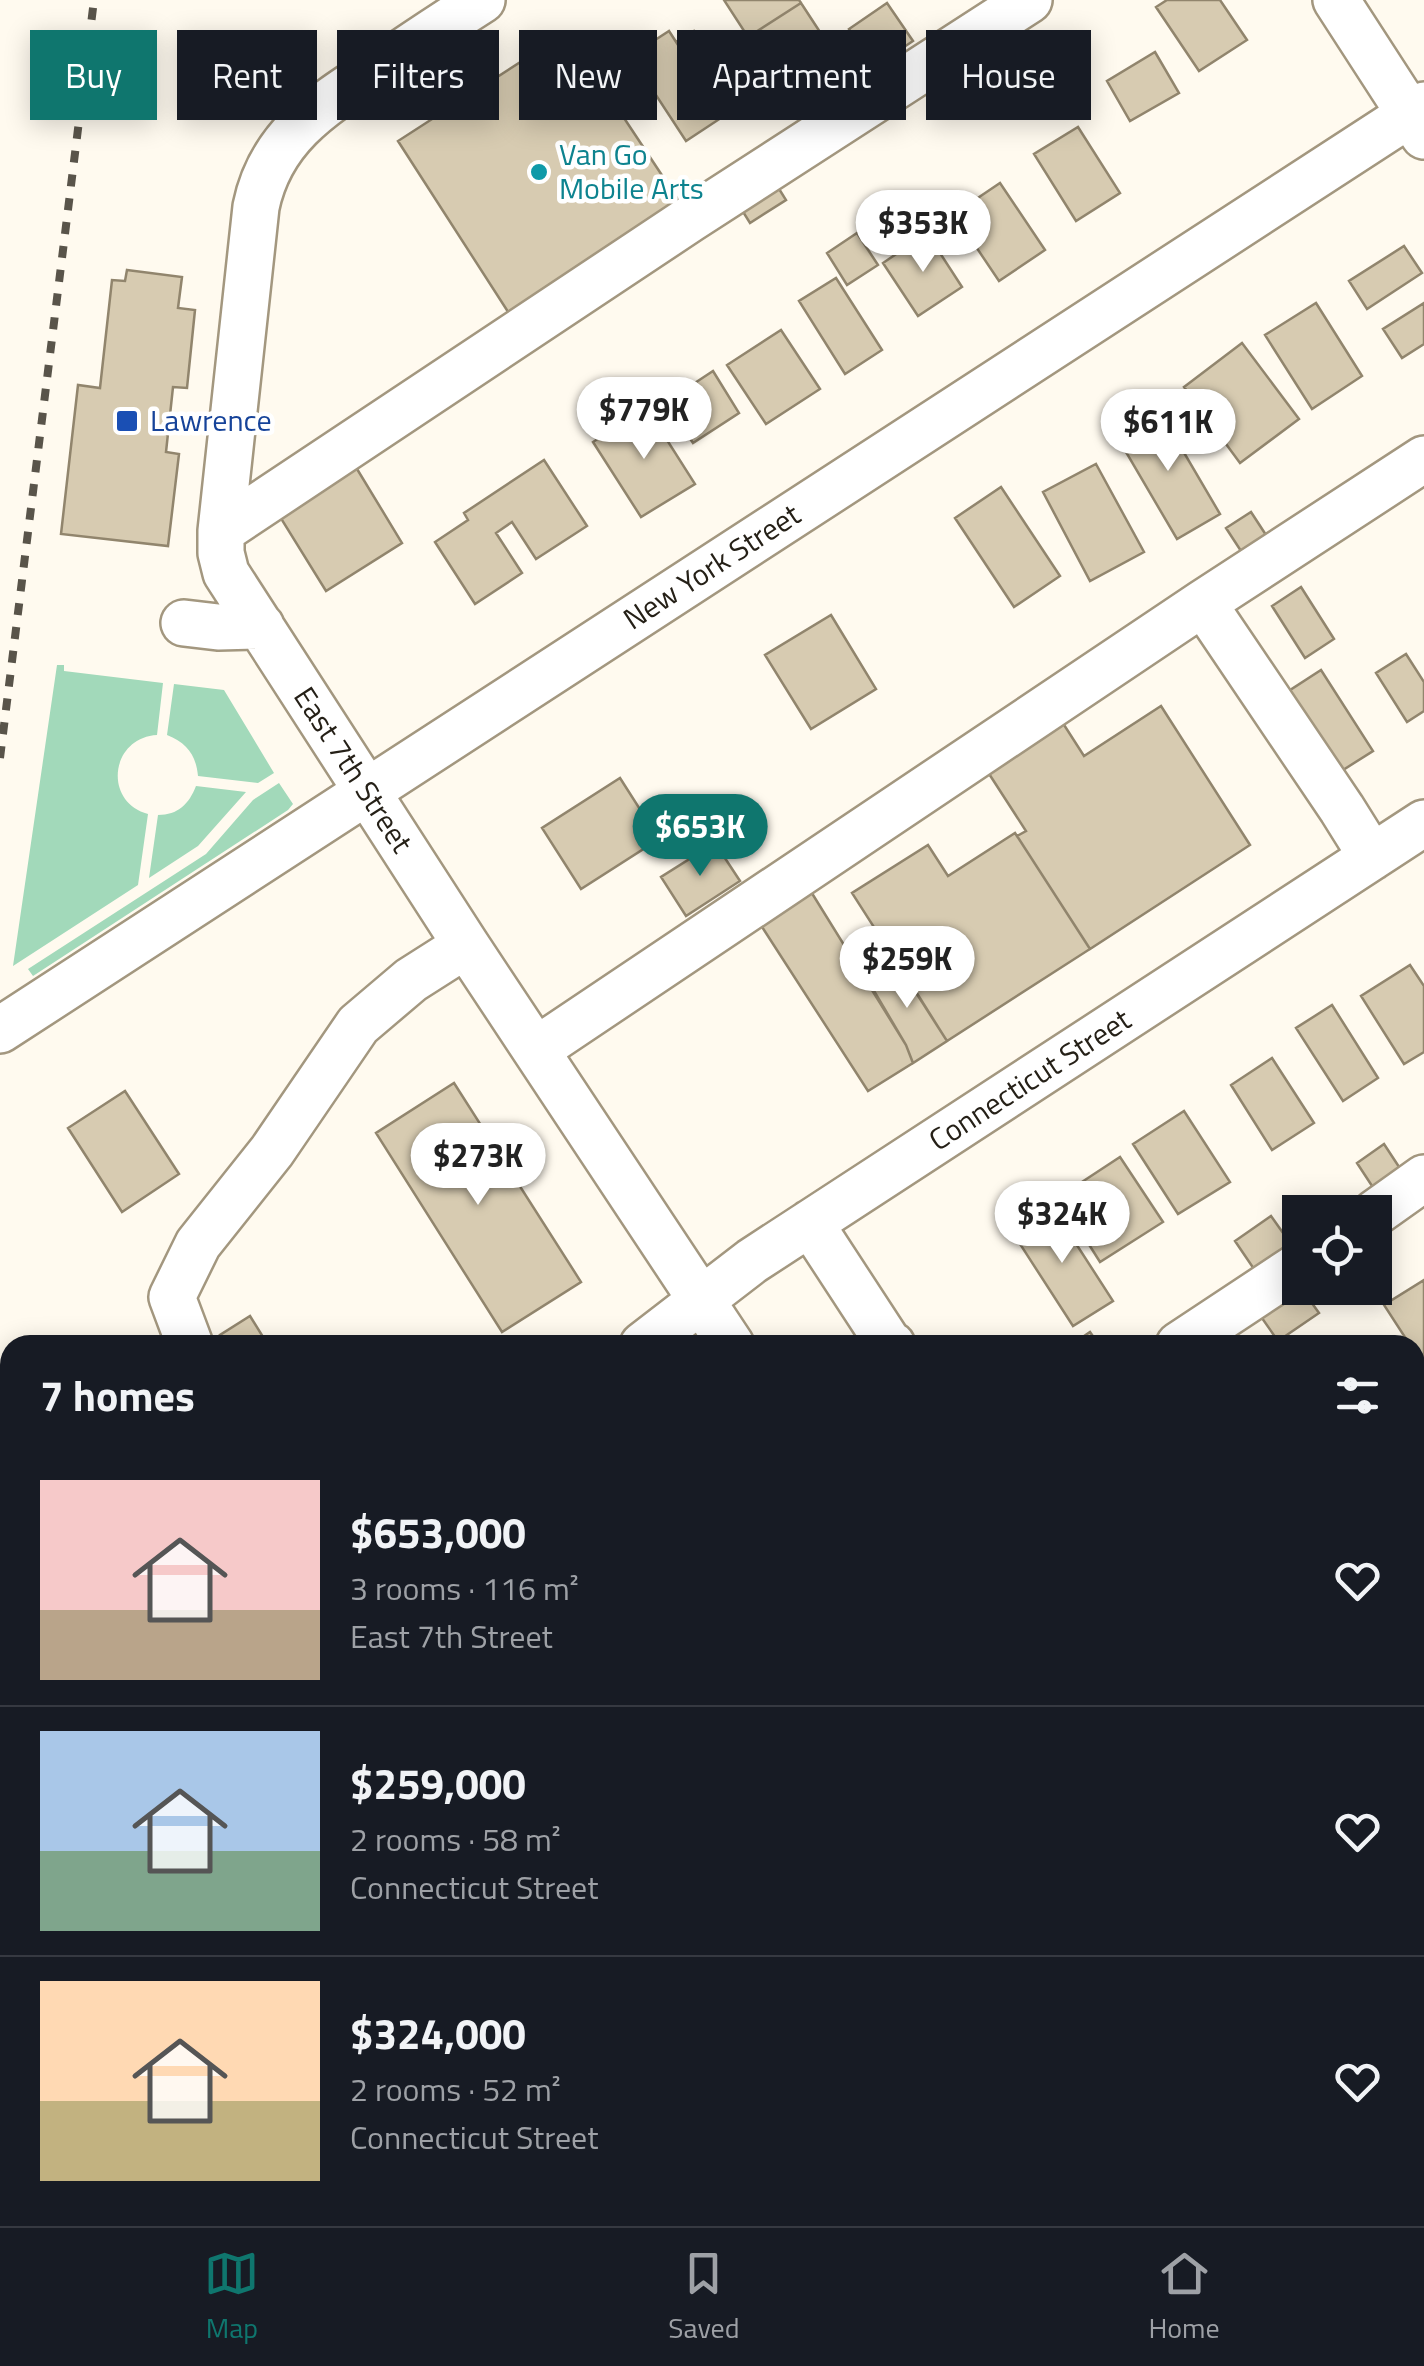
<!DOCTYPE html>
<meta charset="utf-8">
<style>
:root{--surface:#171b24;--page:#242831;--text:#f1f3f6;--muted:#9ea1a6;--line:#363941;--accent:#0f766e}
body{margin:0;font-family:"Titillium Web",sans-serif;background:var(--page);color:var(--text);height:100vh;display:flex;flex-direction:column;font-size:38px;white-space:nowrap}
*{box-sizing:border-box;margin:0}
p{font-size:32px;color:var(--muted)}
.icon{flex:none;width:55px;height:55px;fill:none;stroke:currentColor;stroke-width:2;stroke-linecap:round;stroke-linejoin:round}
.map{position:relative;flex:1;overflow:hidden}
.details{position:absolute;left:0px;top:1335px;width:1425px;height:892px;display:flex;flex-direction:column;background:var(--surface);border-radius:30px 30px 0 0;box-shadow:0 5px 25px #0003}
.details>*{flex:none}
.banner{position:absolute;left:30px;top:30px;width:1365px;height:90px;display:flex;gap:20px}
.buttons{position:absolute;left:1282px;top:1195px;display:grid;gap:20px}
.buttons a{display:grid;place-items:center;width:110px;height:110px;border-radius:0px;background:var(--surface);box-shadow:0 5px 25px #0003;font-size:50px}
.price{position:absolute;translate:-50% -85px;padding:0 22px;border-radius:35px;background:#fff;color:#222;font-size:32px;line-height:65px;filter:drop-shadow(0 2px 5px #0008)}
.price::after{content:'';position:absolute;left:50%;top:60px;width:30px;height:22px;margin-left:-15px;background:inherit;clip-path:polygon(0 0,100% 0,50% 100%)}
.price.active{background:var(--accent);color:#fff}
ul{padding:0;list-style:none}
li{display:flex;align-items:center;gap:30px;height:250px;padding:0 40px}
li+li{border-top:2px solid var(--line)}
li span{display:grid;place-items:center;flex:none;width:280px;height:200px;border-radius:0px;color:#555}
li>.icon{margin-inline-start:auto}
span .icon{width:120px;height:120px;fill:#fffc;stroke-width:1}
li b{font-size:42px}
h2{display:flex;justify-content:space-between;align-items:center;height:120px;padding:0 40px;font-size:42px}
.pill{padding:0 35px;border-radius:0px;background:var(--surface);box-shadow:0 5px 25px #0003;font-size:35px;line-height:90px}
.pill.active{background:var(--accent);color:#fff}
.tab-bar{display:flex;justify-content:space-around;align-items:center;height:140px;border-top:2px solid var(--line);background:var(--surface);font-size:28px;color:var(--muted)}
.tab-bar a{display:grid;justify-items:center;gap:5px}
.tab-bar .active{color:var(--accent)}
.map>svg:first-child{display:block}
</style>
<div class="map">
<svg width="1424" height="2226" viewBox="0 0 1424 2226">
<rect width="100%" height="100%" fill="#fffaef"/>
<path fill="#a2d9ba" d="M57 665H64V671L163 683 157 735C110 738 103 802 148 814L138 885 13 966Z
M174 684 224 690 274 773 258 783 198 776C196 755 187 743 167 735Z
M279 783 293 804 288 810 33 976 28 969 206 854 253 800Z
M196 786 246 792 198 846 149 878 158 815C178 815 189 804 196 786Z"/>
<path fill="#d7cbb1" stroke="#91856d" stroke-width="2.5" d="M724 0H799L801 3 748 37Z
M1167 0H1220L1247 40 1199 71 1156 7Z
M801 3 835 55 782 89 748 37Z
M887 3 913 41 874 67 849 29Z
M669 31 724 116 686 141 650 86 655 83 635 53Z
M694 31 703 45 715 37 754 98 724 116 676 42Z
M567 32 681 204 512 318 398 141Z
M1155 52 1179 93 1130 121 1107 81Z
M1078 127 1120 193 1076 221 1034 154Z
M1000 183 1045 250 999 281 954 214Z
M776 184 786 200 750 223 740 207Z
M857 233 878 265 847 285 827 253Z
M927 233 962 287 918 316 883 263Z
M1404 246 1422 273 1367 309 1349 281Z
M127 270 182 277 178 308 195 310 187 388 173 387 166 452 179 454 168 546 61 534 78 385 100 388 112 280 125 281Z
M836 278 882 350 845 374 799 301Z
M1316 303 1362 376 1312 409 1265 335Z
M1424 303V344L1402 358 1383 329Z
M781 330 820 389 766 424 727 365Z
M1242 343 1299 419 1240 463 1184 387Z
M713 371 739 413 693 443 666 402Z
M646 407 695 484 641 517 593 442Z
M1159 410 1220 514 1177 539 1116 435Z
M544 460 587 526 536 559 512 522 496 533 522 573 475 604 435 542 468 520 464 513Z
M354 464 402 543 326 591 277 512Z
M1096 464 1144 552 1090 581 1043 492Z
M1001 487 1060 576 1014 607 955 518Z
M1251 512 1266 535 1241 551 1226 528Z
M1301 587 1334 639 1305 658 1272 606Z
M831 615 876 689 811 729 765 655Z
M1406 654 1424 682V711L1407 722 1376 673Z
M1321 670 1373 751 1332 777 1281 696Z
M1161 706 1250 845 1090 949 1017 836 1026 831 984 766 1059 717 1084 756Z
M620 778 659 839 581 889 542 828Z
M1015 833 1090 949 947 1041 852 893 928 845 948 876Z
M715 843 740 881 686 916 661 877Z
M805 882 906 1045 913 1063 868 1091 755 916Z
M896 960 947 1041 913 1063 906 1045 867 979Z
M1410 965 1424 986V1052L1404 1064 1361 996Z
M1332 1005 1378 1078 1343 1101 1296 1028Z
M1272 1058 1314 1123 1272 1150 1231 1085Z
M454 1083 581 1282 502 1332 376 1133Z
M125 1091 179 1174 122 1212 68 1128Z
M1184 1111 1230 1182 1178 1214 1133 1144Z
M1384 1144 1403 1173 1376 1192 1357 1163Z
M1120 1157 1163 1222 1100 1262 1059 1197Z
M1051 1205 1113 1301 1073 1326 1011 1230Z
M1271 1216 1293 1247 1256 1272 1235 1241Z
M1424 1280V1368L1415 1354V1345H1410L1384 1305Z
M1301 1288 1319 1313 1278 1341 1257 1311Z
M250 1316 268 1345H226L220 1335Z
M1090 1332 1099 1345H1071Z
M1424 1926V2179L1415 2185V1932Z
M966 2218H1071L1077 2226H963L960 2222Z"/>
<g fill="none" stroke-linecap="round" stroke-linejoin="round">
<defs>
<path id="minor" d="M482 0C449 21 417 42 385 64 327 102 271 133 256 207L221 531V553L226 573 466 945 731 1345
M1336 0 1424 136
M221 531 690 219 1029 0
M1203 603 1342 809 1372 857
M184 623 218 627 261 626
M0 1030 1424 105
M536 1050 1203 603 1424 459
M1375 1213 1424 1178
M810 1223 889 1344 892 1345
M190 1345 172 1297 198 1244 272 1151 358 1025 411 980 466 945
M643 1345 752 1261 1424 823
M1179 1345 1300 1265
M1415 1550 1424 1544
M1415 1733 1424 1727
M1415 1864 1424 1858
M1297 2218 1303 2226
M926 2226 939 2218"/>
</defs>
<use href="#minor" stroke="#a3977f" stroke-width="50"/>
<use href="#minor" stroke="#fff" stroke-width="45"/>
<path stroke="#59544a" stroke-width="8" stroke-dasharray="12 12" stroke-linecap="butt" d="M0 758 94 0"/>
</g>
<circle fill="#0f9aa8" stroke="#fff" stroke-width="4" cx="539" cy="172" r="10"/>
<rect fill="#1a4fb4" stroke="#fff" stroke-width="4" x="115" y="409" width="24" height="24" rx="5"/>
<g text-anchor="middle" stroke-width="9" stroke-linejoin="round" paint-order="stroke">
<g font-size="30" fill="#0d838f" stroke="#fff" text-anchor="start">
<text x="559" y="165">Van Go<tspan x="559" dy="34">Mobile Arts</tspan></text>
</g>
<g font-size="30" fill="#164399" stroke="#fff" text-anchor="start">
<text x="150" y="431">Lawrence</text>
</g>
<g font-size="30" fill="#252017" stroke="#fff">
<text transform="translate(712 567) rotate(-33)" y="10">New York Street</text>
<text transform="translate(353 770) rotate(57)" y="10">East 7th Street</text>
<text transform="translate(1030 1080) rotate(-33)" y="10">Connecticut Street</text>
</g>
</g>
</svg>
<div class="buttons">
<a><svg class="icon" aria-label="locate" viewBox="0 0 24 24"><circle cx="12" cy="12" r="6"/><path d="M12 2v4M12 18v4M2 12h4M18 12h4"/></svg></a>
</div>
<b class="price" style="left:923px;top:275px">$353K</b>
<b class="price" style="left:644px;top:462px">$779K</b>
<b class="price" style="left:1168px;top:474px">$611K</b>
<b class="price active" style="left:700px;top:879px">$653K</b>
<b class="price" style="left:907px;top:1011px">$259K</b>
<b class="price" style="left:478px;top:1208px">$273K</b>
<b class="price" style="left:1062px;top:1266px">$324K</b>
<div class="banner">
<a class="pill active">Buy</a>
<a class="pill">Rent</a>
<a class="pill">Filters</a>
<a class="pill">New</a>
<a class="pill">Apartment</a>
<a class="pill">House</a>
</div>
<section class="details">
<h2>7 homes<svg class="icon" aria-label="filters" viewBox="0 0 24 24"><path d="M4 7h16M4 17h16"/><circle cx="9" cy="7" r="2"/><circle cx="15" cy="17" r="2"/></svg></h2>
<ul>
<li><span style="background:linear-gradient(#f6c9c9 65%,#b9a48a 0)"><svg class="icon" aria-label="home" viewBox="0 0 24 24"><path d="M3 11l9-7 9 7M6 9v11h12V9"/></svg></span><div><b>$653,000</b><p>3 rooms · 116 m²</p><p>East 7th Street</p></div><svg class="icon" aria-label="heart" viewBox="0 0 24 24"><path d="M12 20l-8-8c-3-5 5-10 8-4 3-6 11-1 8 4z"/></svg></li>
<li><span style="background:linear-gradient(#a9c7e8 60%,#7fa58c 0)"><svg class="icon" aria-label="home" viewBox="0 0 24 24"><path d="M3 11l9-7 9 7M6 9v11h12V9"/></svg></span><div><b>$259,000</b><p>2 rooms · 58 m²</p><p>Connecticut Street</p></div><svg class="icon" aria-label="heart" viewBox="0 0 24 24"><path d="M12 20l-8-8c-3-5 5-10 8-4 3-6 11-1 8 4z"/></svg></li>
<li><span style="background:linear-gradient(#ffd9b3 60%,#c2b280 0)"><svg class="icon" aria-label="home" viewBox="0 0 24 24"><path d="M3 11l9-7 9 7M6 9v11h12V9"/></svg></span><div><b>$324,000</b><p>2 rooms · 52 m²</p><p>Connecticut Street</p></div><svg class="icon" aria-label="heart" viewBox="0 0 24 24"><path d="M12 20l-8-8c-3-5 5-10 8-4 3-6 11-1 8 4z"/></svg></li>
</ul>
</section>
</div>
<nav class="tab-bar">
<a class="active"><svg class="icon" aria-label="map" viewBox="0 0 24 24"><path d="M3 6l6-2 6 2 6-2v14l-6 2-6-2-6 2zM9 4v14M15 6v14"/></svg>Map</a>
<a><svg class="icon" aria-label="saved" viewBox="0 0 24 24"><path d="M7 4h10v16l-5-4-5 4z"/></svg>Saved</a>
<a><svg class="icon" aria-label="home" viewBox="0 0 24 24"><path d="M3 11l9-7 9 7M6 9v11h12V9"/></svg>Home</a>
</nav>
